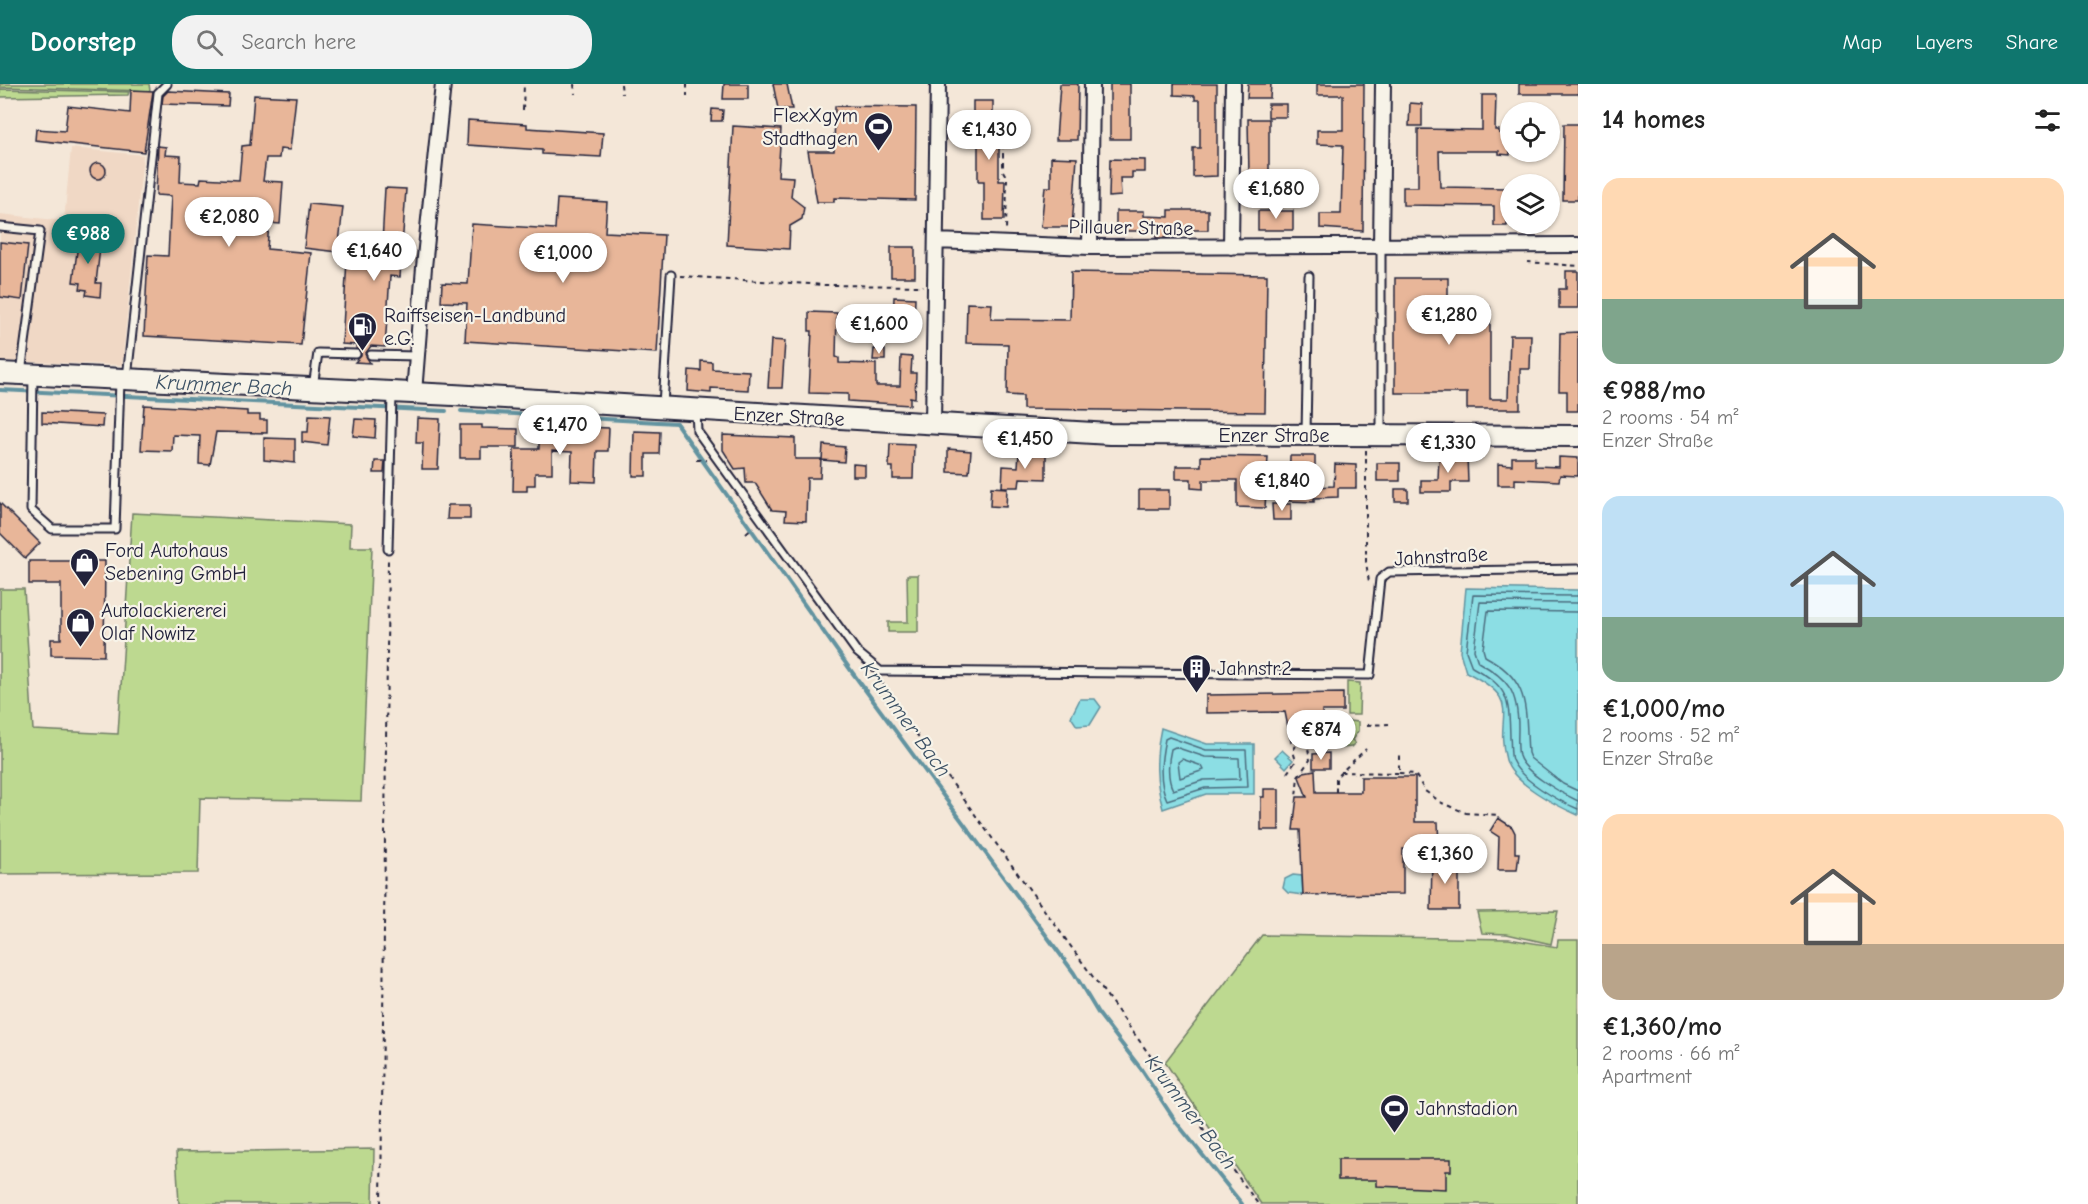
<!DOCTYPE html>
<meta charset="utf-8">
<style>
:root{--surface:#fff;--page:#f2f2f2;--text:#222;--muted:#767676;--accent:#0f766e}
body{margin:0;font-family:"Comic Neue",sans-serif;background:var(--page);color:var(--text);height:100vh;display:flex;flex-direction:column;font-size:22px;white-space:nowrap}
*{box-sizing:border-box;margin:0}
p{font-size:20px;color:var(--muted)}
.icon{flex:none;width:33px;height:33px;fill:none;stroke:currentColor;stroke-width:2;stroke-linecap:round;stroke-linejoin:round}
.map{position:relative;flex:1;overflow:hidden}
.side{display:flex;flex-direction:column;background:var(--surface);width:510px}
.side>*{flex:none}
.controls{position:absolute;left:1500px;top:18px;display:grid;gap:12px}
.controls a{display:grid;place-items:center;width:60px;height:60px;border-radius:50%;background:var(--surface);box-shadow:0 2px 4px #0004;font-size:30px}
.price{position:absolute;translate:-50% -51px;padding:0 14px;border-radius:21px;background:#fff;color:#222;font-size:20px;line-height:39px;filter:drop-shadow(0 2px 3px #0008)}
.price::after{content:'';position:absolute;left:50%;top:36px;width:18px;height:14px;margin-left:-9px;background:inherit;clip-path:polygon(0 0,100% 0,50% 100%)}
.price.selected{background:var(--accent);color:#fff}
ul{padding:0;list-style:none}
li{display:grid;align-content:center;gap:12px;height:318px;padding:0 24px}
li span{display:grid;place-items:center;height:186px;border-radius:18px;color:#555}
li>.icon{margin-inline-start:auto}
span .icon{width:108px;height:108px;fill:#fffc;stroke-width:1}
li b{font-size:26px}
h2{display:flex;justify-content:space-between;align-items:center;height:72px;padding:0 24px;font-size:26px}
header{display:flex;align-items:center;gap:36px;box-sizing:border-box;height:84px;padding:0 30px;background:var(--accent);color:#fff}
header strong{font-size:28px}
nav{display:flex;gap:33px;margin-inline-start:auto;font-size:21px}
.search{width:420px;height:54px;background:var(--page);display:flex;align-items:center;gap:15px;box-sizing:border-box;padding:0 21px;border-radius:24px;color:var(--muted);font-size:22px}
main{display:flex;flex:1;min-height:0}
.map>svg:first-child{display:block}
</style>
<header>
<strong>Doorstep</strong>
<div class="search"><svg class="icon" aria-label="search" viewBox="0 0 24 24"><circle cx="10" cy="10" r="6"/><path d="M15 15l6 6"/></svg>Search here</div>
<nav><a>Map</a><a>Layers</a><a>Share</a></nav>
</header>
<main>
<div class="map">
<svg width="1578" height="1120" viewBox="0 0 1578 1120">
<rect width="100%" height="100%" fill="#f4e7d8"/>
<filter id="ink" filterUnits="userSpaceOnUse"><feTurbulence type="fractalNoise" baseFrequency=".0167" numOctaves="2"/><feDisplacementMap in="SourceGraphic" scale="12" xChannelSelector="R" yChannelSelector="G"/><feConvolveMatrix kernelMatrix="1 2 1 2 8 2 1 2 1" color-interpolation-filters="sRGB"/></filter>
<g filter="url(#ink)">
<path fill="#f0d8c5" d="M71 64 143 71 122 281 0 277V130L64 137Z"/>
<path fill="#bdd990" stroke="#707e66" stroke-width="1.5" d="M0 0H149L150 7 0 3Z
M0 5 129 8 128 11 0 13Z
M132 429 351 440 350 463H372L361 717 200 714 198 789 0 790V505H24L33 646 118 650Z
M907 491H918V548H888V538H908Z
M1347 598 1360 599 1359 631H1347Z
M1349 637 1358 638V647L1352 656 1355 659 1351 663 1333 665V640Z
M1558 827 1551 860 1507 850 1482 849 1477 828Z
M1262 851 1509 855 1557 863 1558 856H1578V1120H1261L1165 978Z
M374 1065 373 1120H179L176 1068Z"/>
<path fill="#8cdee4" stroke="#6293a0" stroke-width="1.5" d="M1466 504 1578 506V731C1557 722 1512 699 1506 676 1493 629 1526 618 1466 588L1460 568Z
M1080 615H1095L1101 623 1090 641 1077 642 1071 633Z
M1161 644 1207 660H1254V710H1206L1163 725C1155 696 1155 674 1161 644Z
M1282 666 1293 676 1286 684 1275 673Z
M1293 791 1302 792 1303 811 1288 809 1283 804 1285 795Z"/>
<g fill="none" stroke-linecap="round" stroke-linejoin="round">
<path stroke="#4c6d7f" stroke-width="1.5" d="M1578 512 1473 511 1466 567 1472 583C1508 603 1509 613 1510 653 1511 660 1510 670 1512 676 1520 696 1559 717 1578 725
M1578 519 1480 518 1474 566 1478 578C1509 595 1518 608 1518 644 1518 653 1517 664 1519 672 1524 689 1563 710 1578 717
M1578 528 1488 527 1483 565 1485 572C1531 597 1525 623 1528 669L1530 674 1563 700 1578 707
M1169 653 1206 666H1246L1248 703 1205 704 1167 716C1158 697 1161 675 1165 655Z
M1175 663 1205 673 1239 674 1240 695 1204 696 1173 706C1167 695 1168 677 1171 665Z
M1182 675 1202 682 1204 686 1180 694 1178 678Z"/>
<path stroke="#6293a0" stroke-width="4" d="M0 306 446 327
M461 327 676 339 852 588 1074 889 1098 929 1141 985 1176 1038 1242 1120"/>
</g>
<path fill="#e8b699" stroke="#22223b" stroke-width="1.5" d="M724 0H748V15H723Z
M773 0H787L792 25H778Z
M1060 0H1078L1077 56H1056Z
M1110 0H1130V55H1110Z
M1174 0H1217V92L1193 93V64H1200V16H1195V12L1174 11Z
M1248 0H1271L1270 14H1247Z
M1317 0H1364L1363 147 1320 144V130H1341L1343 61 1317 60V46H1343V11H1317Z
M1519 0H1578V10H1519Z
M131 6 153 7 144 68 35 56 36 45 65 47 68 22 130 29Z
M168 7 229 10 228 22 162 20 163 12Z
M254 11 296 13 290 66 280 65 279 74H266L263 97 283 98 280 140 269 139 267 165 311 169 301 261 144 252 148 171 168 172 171 112 156 111 158 62 166 63 165 71 181 72 180 98 200 99 201 94 239 96 242 62 250 61Z
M1482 11H1496L1495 46H1499V49L1510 50V71L1499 70V67H1439L1440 103 1507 104V142H1494V122L1403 121V103H1418V45L1482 46Z
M973 17H993V57H999V97H1005L1004 136H984V97H978V57H973Z
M1410 19 1422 20V42H1409Z
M1268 20H1286V33H1268Z
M835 22 916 23 915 116 834 114V118H817L808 67H834Z
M712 25 723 26 722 37H711Z
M1248 35H1269V91H1249Z
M468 36 527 40V44L603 49 601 73 542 70V66L467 61Z
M1564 40H1578V116H1563Z
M733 42 781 45 778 92 793 93 791 113 804 123 802 135 790 142 789 165 727 161Z
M1051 73 1077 74 1072 143H1041L1045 103H1051Z
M1110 75 1145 76V88H1132V94H1120L1121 112 1109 113Z
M90 87a8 8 0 1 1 16 0a8 8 0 1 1-16 0Z
M385 104 406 105 400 193 390 192 385 263 371 262 365 270 370 279 355 278 361 272V267L356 264V261L342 260 347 176 381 178Z
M557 115 607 118 605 148 664 151 657 269 465 257 467 219 441 218 442 199 468 200 472 140 555 145Z
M309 120 343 123 338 168 304 164Z
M1169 126H1208V146H1166L1167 154H1156V147H1116V127H1144V132L1169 133Z
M1258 127H1293V146H1258Z
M79 152 101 155 96 199H101L100 213 86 211 87 206 80 205 81 199 73 198Z
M0 158 28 161 22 216 0 213Z
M891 163H915V193H891Z
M1566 187H1578V224H1559V205H1566Z
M1071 188 1267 191 1265 328 1023 325V312L1007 311 1008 260 966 259 967 219 992 220 991 235 1070 236Z
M1395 194H1448V223H1490V315H1508L1510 251H1531L1530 285H1520V325H1467V309H1395Z
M894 213 915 214 914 238H893Z
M809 228 837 229 836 273 839 274V279L876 280V302H900L901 272 912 273 911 289H916L915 314 910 313V321L848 317V310L809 309 812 247H809Z
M1578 248V327H1567V307H1559L1560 249Z
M771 256 785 257 782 304H768Z
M874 265 885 266V276H873Z
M701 277 712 278V285L749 287 748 306 711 304V309L688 307 689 286 701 287Z
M144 321 247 327V331H260V336H267V349L216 348 210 381 199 380 200 352 173 351 172 367 141 366Z
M42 328 103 331 102 343 42 339Z
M309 331 330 332 327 361 302 358V348H308Z
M417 334 440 335 438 385H422L423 359H416Z
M355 335 376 336 375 354 353 352Z
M460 341H482V344L518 345V363H481V374H460Z
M539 342H564V355L585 356V343L609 344 608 367H597L596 398 571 397 572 368 552 367V389H535V401H527V407H513L514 365H539Z
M634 347 660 348 659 370H646V392H633Z
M723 351 795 354V375H821L820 394H807L806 437 785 436 786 427 772 426 755 399H746L745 384 735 385 723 366Z
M264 354 295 355V379L264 376Z
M890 360 914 361 913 395H893V383H889Z
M823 361 845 363 844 378 822 376Z
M948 365 971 367 969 389 948 388Z
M1019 369 1046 370V395L1020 394 1019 403H1002L1003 382 1018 383Z
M1201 372 1268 373 1265 424 1237 423V396H1203V405L1191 404V395H1176V382H1201Z
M1290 372H1315V403L1334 402 1335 380 1356 381V404H1338V413L1314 414V418L1289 417Z
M1439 372H1467L1468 398H1451V408H1421V396H1438Z
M1512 373H1535V382L1559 383V373L1578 374V392L1560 391 1559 397 1515 395V401H1498V380L1512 381Z
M375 377H385L384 389H374Z
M1377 379H1400V397H1377Z
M853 380 865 381V392H853Z
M991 403 1007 404 1006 423 990 422Z
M1395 405H1408V417H1395Z
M1139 406H1169V425H1139Z
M0 419 40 459 25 474 0 449Z
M1272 420H1291V436H1273Z
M448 421H470V435H447Z
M29 477H105L104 572 51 571V555H61V500H29Z
M1343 609V627H1322L1324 651 1311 663 1299 650 1291 658 1285 628 1206 629V611Z
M1329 669V684H1313V670Z
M1315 686 1316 708H1361V693H1415V738H1438L1439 764 1403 765V810L1303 811 1300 746H1293L1297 713H1307L1299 693 1304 688Z
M1264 705H1279V746H1261V713H1264Z
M1498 734 1512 743 1515 749V769H1519L1517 786H1498L1499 753 1490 747Z
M1432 775 1459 776V826H1431Z
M1338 1075H1451V1087H1446V1105L1377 1102V1096H1338Z"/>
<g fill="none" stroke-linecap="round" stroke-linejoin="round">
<defs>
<path id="lane" d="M0 143 40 147 21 289
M1381 163V349
M371 271 417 272
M33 292 31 426 52 445H115L120 296
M127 294 158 9 167 0
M313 303 318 269 356 270
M663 321 671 191
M696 326 697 347 857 568 880 587 1370 591 1380 495 1389 488 1578 485
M1306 349 1309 192
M388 465 392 311"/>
<path id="street" d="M936 157 1090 163 1578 161
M1090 163 1092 0
M1231 163 1233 0
M1381 163 1383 0
M414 309 424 183 443 0
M933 340 938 0"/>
<path id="secondary" d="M0 289 453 311 1110 350 1578 352"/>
</defs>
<use href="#lane" stroke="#22223b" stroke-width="11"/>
<use href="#street" stroke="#22223b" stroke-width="18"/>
<use href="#secondary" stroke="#22223b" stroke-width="24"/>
<path stroke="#22223b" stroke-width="2" stroke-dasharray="4.5 4.5" stroke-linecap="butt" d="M574 0 575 10
M621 0 622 10
M687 0V12
M523 26 524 0
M1003 51V87L1007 94 1006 148
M1527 178 1578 182
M680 192 825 201 923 202
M1366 366V478L1369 498
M696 376H707
M746 449 753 443
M881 597 899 626 1258 1120
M1367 641 1389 640
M1340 688 1399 689V669
M1287 689 1296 677 1293 667 1300 654 1308 664 1310 676 1298 692 1296 713
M1399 689 1415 690 1425 707 1442 719 1466 729 1498 731
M1336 708V693L1366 665
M381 1120 388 475"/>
<use href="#lane" stroke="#f7f3e8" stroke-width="7"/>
<use href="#street" stroke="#f7f3e8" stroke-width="14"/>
<use href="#secondary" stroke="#f7f3e8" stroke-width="20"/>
</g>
</g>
<defs>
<symbol id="stadium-pin" viewBox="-11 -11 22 30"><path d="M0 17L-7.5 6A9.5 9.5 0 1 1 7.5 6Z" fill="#22223b" stroke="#f7f3e8"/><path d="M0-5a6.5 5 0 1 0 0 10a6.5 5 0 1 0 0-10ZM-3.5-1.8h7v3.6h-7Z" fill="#fff"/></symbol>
<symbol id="fuel-pin" viewBox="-11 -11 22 30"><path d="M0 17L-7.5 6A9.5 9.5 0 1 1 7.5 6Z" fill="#22223b" stroke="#f7f3e8"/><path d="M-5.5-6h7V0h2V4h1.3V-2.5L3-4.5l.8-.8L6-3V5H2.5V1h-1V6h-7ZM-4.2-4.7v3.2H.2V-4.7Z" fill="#fff"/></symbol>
<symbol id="shop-pin" viewBox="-11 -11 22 30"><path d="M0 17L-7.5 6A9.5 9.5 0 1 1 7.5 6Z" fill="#22223b" stroke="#f7f3e8"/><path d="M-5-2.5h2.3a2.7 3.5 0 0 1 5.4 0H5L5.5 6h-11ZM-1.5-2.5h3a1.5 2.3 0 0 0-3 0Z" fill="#fff"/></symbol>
<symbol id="building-pin" viewBox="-11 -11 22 30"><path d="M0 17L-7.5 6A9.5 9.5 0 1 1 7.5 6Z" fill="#22223b" stroke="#f7f3e8"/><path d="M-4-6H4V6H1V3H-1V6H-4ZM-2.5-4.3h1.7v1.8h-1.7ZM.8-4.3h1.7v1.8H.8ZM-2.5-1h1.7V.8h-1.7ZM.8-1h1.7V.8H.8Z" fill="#fff"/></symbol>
</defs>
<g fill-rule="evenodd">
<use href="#stadium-pin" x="862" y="26" width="33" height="45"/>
<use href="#fuel-pin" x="346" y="226" width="33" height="45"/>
<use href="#shop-pin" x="68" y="462" width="33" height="45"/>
<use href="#shop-pin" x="64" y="522" width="33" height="45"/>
<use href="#building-pin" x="1180" y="568" width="33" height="45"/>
<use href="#stadium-pin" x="1378" y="1008" width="33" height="45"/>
</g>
<g text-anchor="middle" stroke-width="4.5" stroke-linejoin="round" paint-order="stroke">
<g font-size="20" fill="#22223b" stroke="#f7f3e8" text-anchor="start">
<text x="858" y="38" text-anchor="end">FlexXgym<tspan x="858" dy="23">Stadthagen</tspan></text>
<text x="384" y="238">Raiffseisen-Landbund<tspan x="384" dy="23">e.G.</tspan></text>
<text x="105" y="473">Ford Autohaus<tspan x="105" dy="23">Sebening GmbH</tspan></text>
<text x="101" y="533">Autolackiererei<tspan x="101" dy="23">Olaf Nowitz</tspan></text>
<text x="1217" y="591">Jahnstr.2</text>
<text x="1416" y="1031">Jahnstadion</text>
</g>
<g font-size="20" fill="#22223b" stroke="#f7f3e8">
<text transform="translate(1131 143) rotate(1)" y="7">Pillauer Straße</text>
<text transform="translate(789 332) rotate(3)" y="7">Enzer Straße</text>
<text x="1274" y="358">Enzer Straße</text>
<text transform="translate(1441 472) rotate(-3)" y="7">Jahnstraße</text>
</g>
<g font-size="21" font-style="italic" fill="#3c5165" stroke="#f7f3e8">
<text transform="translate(224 301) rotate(3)" y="7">Krummer Bach</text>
<text transform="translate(906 635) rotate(54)" y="7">Krummer Bach</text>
<text transform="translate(1191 1028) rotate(53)" y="7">Krummer Bach</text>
</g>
</g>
</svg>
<div class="controls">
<a><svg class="icon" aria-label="locate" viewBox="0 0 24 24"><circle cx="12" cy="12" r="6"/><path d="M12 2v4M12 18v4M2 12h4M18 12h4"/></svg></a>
<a><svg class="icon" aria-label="layers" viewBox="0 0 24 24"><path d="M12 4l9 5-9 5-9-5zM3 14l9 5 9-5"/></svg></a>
</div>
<b class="price" style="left:989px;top:77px">€1,430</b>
<b class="price" style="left:1276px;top:136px">€1,680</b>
<b class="price" style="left:229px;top:164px">€2,080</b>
<b class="price selected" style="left:88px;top:181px">€988</b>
<b class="price" style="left:374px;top:198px">€1,640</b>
<b class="price" style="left:563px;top:200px">€1,000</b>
<b class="price" style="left:1449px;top:262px">€1,280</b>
<b class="price" style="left:879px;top:271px">€1,600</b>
<b class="price" style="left:560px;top:372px">€1,470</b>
<b class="price" style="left:1025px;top:386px">€1,450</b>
<b class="price" style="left:1448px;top:390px">€1,330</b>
<b class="price" style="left:1282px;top:428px">€1,840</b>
<b class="price" style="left:1321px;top:677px">€874</b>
<b class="price" style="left:1445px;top:801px">€1,360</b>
</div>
<section class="side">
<h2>14 homes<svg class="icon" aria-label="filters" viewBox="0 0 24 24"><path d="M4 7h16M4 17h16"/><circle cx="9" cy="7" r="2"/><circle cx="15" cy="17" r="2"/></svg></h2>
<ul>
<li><span style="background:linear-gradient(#ffd9b3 65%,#7fa58c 0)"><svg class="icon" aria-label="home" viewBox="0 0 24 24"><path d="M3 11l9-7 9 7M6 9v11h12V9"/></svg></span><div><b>€988/mo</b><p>2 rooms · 54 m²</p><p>Enzer Straße</p></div></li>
<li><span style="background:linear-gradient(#bfe0f5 65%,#7fa58c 0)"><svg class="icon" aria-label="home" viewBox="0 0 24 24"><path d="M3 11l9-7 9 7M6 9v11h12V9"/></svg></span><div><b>€1,000/mo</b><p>2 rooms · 52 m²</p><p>Enzer Straße</p></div></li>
<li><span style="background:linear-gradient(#ffd9b3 70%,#b9a48a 0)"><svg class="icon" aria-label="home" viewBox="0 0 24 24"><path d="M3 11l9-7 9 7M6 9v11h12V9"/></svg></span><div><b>€1,360/mo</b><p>2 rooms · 66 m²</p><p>Apartment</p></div></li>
</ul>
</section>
</main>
